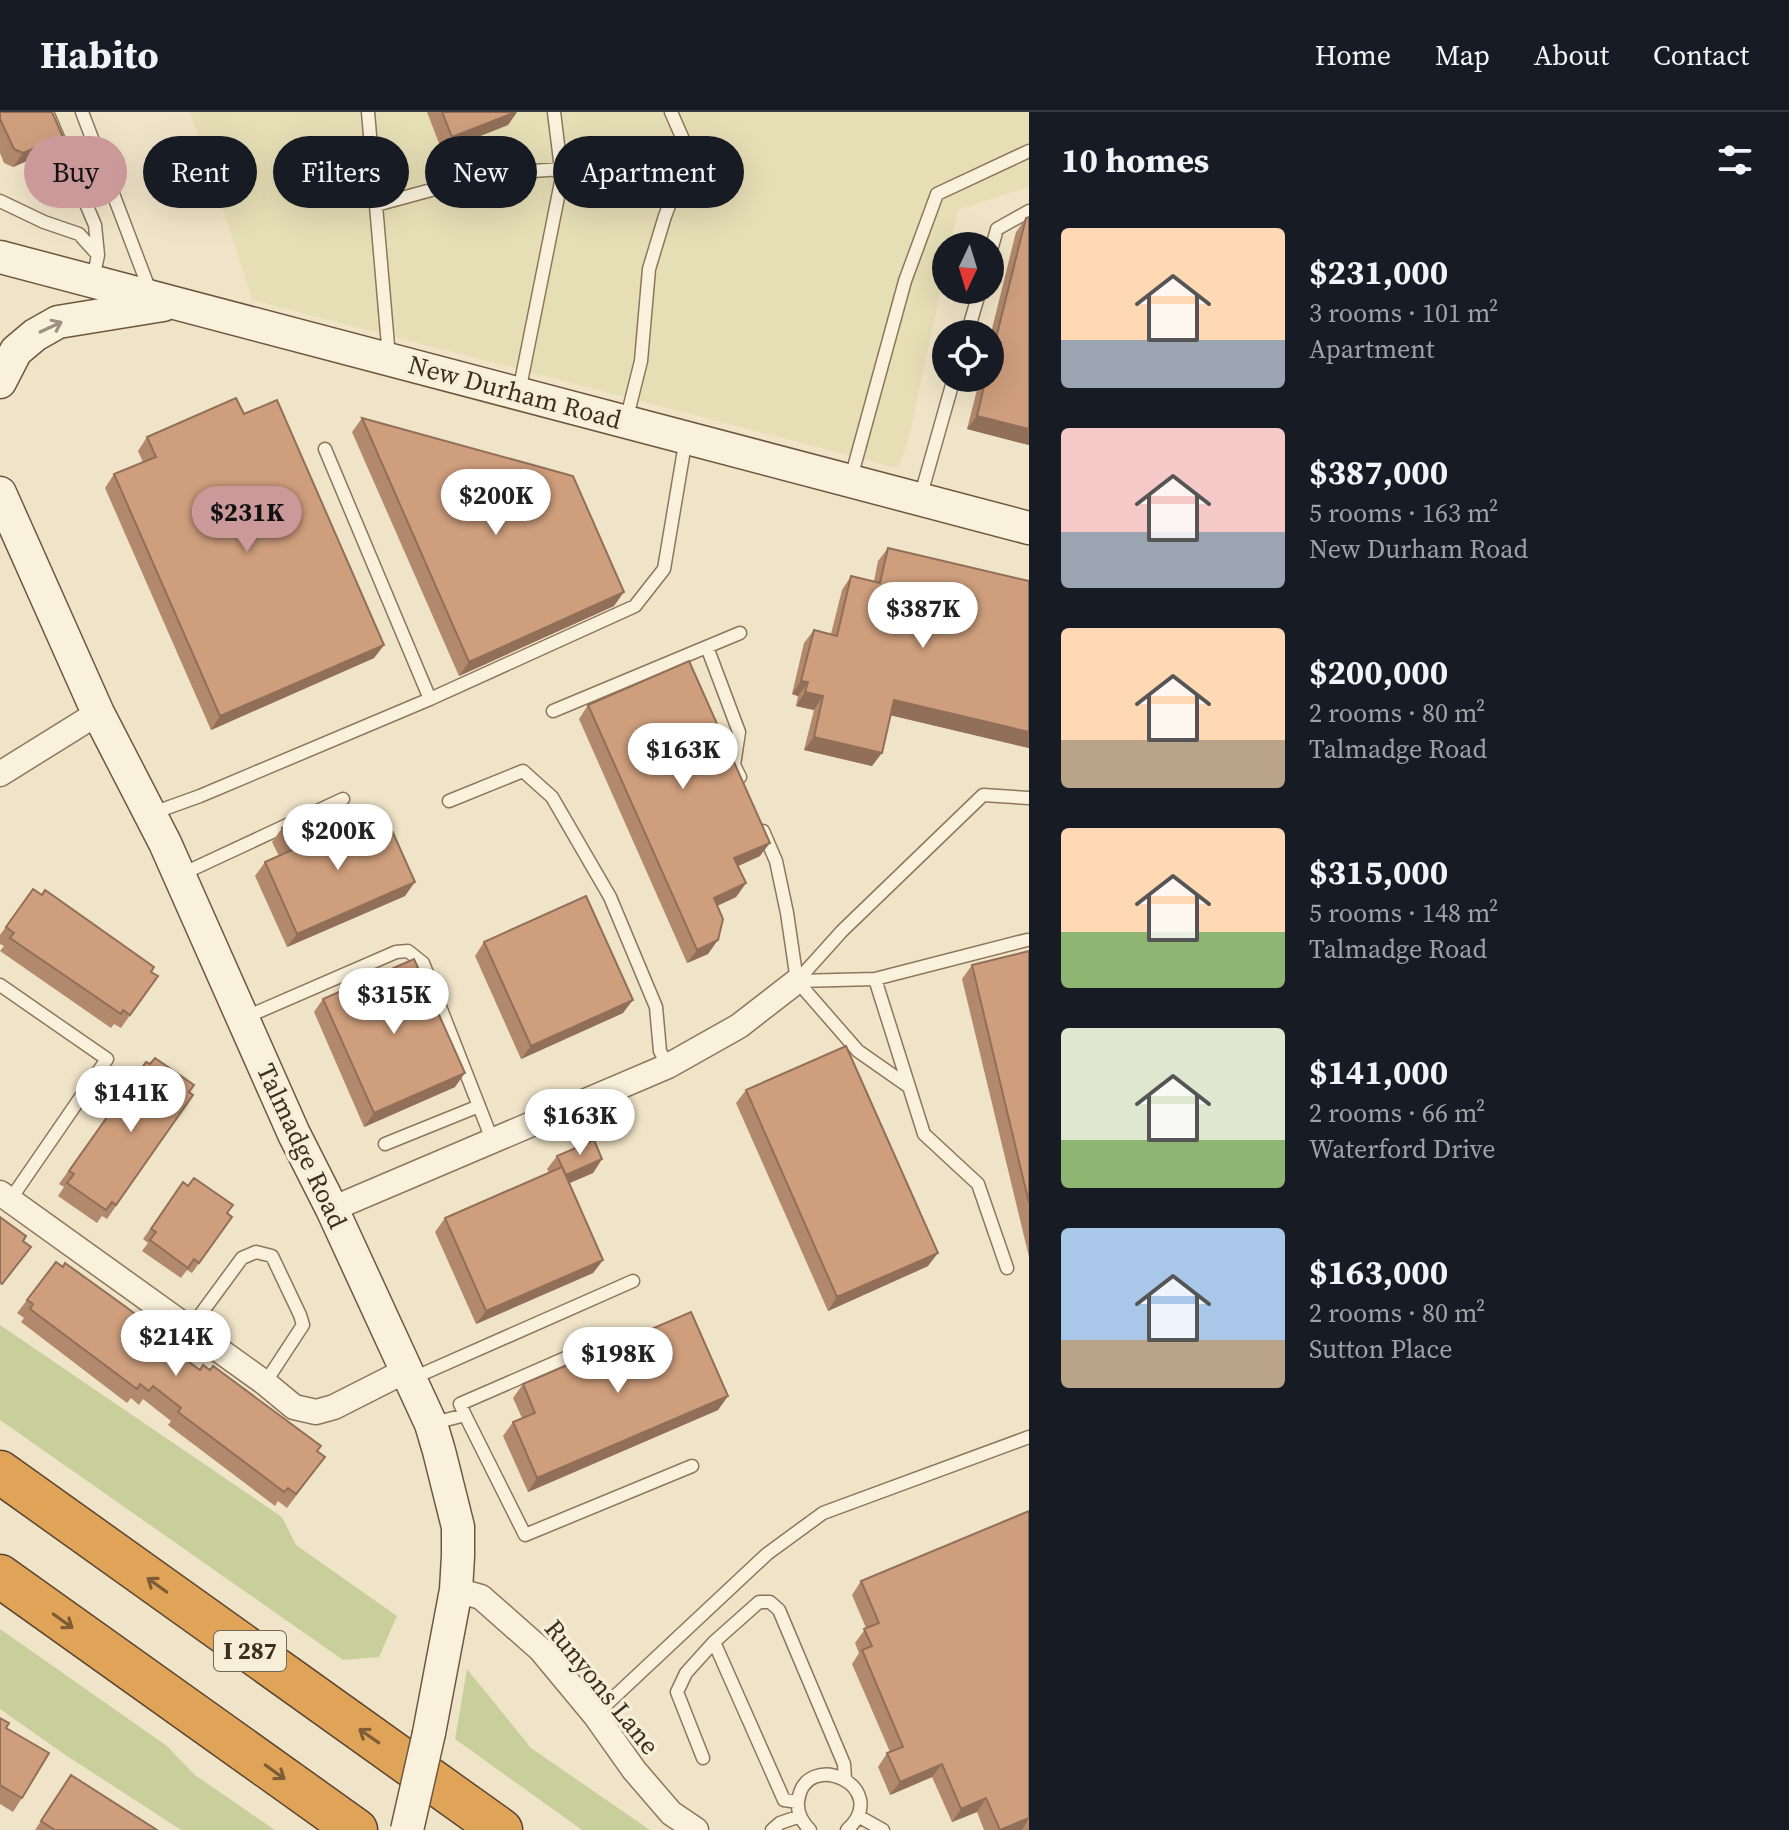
<!DOCTYPE html>
<meta charset="utf-8">
<style>
:root{--surface:#171b24;--page:#242831;--text:#f1f3f6;--muted:#9ea1a6;--line:#363941;--accent:#cc999b}
body{margin:0;font-family:"Source Serif 4",serif;background:var(--page);color:var(--text);height:100vh;display:flex;flex-direction:column;font-size:30px;white-space:nowrap}
*{box-sizing:border-box;margin:0}
p{font-size:26px;color:var(--muted)}
.icon{flex:none;width:44px;height:44px;fill:none;stroke:currentColor;stroke-width:2;stroke-linecap:round;stroke-linejoin:round}
.map{position:relative;flex:1;overflow:hidden}
.drawer{display:flex;flex-direction:column;background:var(--surface);width:760px}
.drawer>*{flex:none}
.guide{position:absolute;left:24px;top:24px;width:760px;height:72px;display:flex;gap:16px}
.needle{width:52px;rotate:184deg}
.buttons{position:absolute;left:932px;top:120px;display:grid;gap:16px}
.buttons a{display:grid;place-items:center;width:72px;height:72px;border-radius:50%;background:var(--surface);box-shadow:0 8px 32px #0002;font-size:40px}
.price{position:absolute;translate:-50% -68px;padding:0 18px;border-radius:28px;background:#fff;color:#222;font-size:26px;line-height:52px;filter:drop-shadow(0 2px 4px #0008)}
.price::after{content:'';position:absolute;left:50%;top:48px;width:24px;height:18px;margin-left:-12px;background:inherit;clip-path:polygon(0 0,100% 0,50% 100%)}
.price.current{background:var(--accent);color:#111}
ul{padding:0;list-style:none}
li{display:flex;align-items:center;gap:24px;height:200px;padding:0 32px}
li span{display:grid;place-items:center;flex:none;width:224px;height:160px;border-radius:8px;color:#555}
li>.icon{margin-inline-start:auto}
span .icon{width:96px;height:96px;fill:#fffc;stroke-width:1}
li b{font-size:34px}
h2{display:flex;justify-content:space-between;align-items:center;height:96px;padding:0 32px;font-size:34px}
.pill{padding:0 28px;border-radius:36px;background:var(--surface);box-shadow:0 8px 32px #0002;font-size:28px;line-height:72px}
.pill.current{background:var(--accent);color:#111}
header{display:flex;align-items:center;gap:48px;box-sizing:border-box;height:112px;padding:0 40px;background:var(--surface);border-bottom:2px solid var(--line)}
header strong{font-size:38px}
nav{display:flex;gap:44px;margin-inline-start:auto;font-size:28px}
main{display:flex;flex:1;min-height:0}
.map>svg:first-child{display:block}
</style>
<header>
<strong>Habito</strong>
<nav><a>Home</a><a>Map</a><a>About</a><a>Contact</a></nav>
</header>
<main>
<div class="map">
<svg width="1029" height="1718" viewBox="0 0 1029 1718">
<rect width="100%" height="100%" fill="#f0e4c8"/>
<path fill="#e6deb5" d="M190 0H1029V75L958 98 950 134H946V153L909 325 898 356 252 188 211 60Z"/>
<path fill="#c9cf9b" d="M0 1213 282 1405 296 1433 397 1504 379 1545 343 1548 0 1308Z
M0 1517 167 1634 195 1663 275 1718H181L64 1642 0 1597Z
M467 1557 531 1636 650 1718H582L455 1627Z"/>
<g fill="none" stroke-linecap="round" stroke-linejoin="round">
<defs>
<path id="lane" d="M47 0 95 113 98 143 93 167
M82 0 150 179
M368 0 389 245
M0 89 44 110 79 122 98 143
M376 93 490 62 561 57
M990 142 997 117 1029 99
M967 222 980 178
M519 280 562 65 554 0
M626 309 641 249 649 157 665 104 689 41 671 0
M325 337 430 587
M851 366 905 169 937 82 1029 39
M920 386 954 266
M707 535 739 620 734 653 740 665
M553 599 740 521
M449 689 523 659 552 685 610 785 656 895 660 939 668 954
M150 702 200 684 430 587 635 494 664 457 686 326
M763 719 776 749 787 801 797 869 858 939 908 974
M182 762 343 687
M875 867 924 1022 978 1072 1007 1156
M797 869 842 819 983 683 1029 686
M797 869 875 867 1027 828
M0 873 107 947 10 1088
M244 906 396 840 408 839 423 851 493 1030
M385 1032 479 994
M189 1218 242 1146 256 1140 272 1144 300 1203 303 1213 265 1271
M411 1267 633 1169
M465 1303 460 1292 600 1231
M434 1311 465 1303 525 1423 692 1354
M595 1603 767 1442 823 1401 1029 1325
M703 1646 677 1580 686 1561 714 1530
M798 1690 784 1688 714 1530 759 1490H770L779 1498 844 1652 845 1667
M858 1704 883 1718
M772 1718 780 1711 800 1704
M810 1718C802 1710 797 1701 798 1690 804 1634 894 1675 847 1718"/>
<path id="street" d="M0 662 98 601
M0 1081 265 1271 294 1295 316 1300 334 1295 407 1258
M332 1097 668 954 739 914 797 869
M456 1478 481 1485 541 1538 595 1603 634 1658 671 1701 696 1718"/>
<path id="secondary" d="M0 145 1029 416
M0 270 16 239 35 223 58 210 163 193
M0 381 98 601 165 731 294 1022 332 1097 431 1312 439 1339 458 1415V1444L456 1478 429 1621"/>
<path id="highway" d="M0 1360 501 1718
M0 1464 356 1718"/>
</defs>
<use href="#lane" stroke="#8d765c" stroke-width="15"/>
<use href="#street" stroke="#8d765c" stroke-width="27"/>
<use href="#secondary" stroke="#6f573f" stroke-width="35"/>
<use href="#highway" stroke="#5b4430" stroke-width="45"/>
<use href="#lane" stroke="#faf1dc" stroke-width="12"/>
<use href="#street" stroke="#faf1dc" stroke-width="24"/>
<use href="#secondary" stroke="#faf1dc" stroke-width="32"/>
<use href="#highway" stroke="#e0a458" stroke-width="42"/>
<defs>
<path id="secondary-bridge" d="M407 1718 429 1621"/>
</defs>
<use href="#secondary-bridge" stroke="#6f573f" stroke-width="35" stroke-linecap="butt"/>
<use href="#secondary-bridge" stroke="#faf1dc" stroke-width="32"/>
</g>
<path fill="#b2896c" d="M0 0 53 38 13 55 4 51 0 41Z
M427 0H517L508 13 442 39Z
M1026 106 1029 333 967 317 980 266H990V225L1016 120Z
M244 302 384 533 374 546 211 618 105 376 114 362 143 350 138 339 147 325Z
M362 306 614 494 459 564 352 320Z
M888 436 1029 469V636L891 603 872 654 804 638 814 598 796 594 798 584 792 582 804 531 814 518 831 522 842 478 851 464 874 469 878 449Z
M588 593 760 744 738 754 746 771 736 785 717 794 708 842 687 851 579 607Z
M282 716 310 736 405 784 287 835 255 764 265 750 279 744 272 730Z
M33 777 158 864 121 916 114 912 111 916 0 839 4 834 0 832V823Z
M484 830 623 901 521 947 475 844Z
M1029 839V1145L962 867 972 853Z
M323 887 455 975 364 1015 314 900Z
M146 950 193 983 107 1107 102 1104 97 1111 58 1084 64 1075 59 1072Z
M746 978 928 1154 828 1199 736 991Z
M557 1044 602 1047 593 1061 569 1071 603 1148 593 1161 476 1212 435 1120 445 1106 549 1061 547 1057Z
M183 1070 232 1105 192 1161 187 1158 181 1166 142 1139 148 1131 143 1127Z
M27 1188 170 1236 325 1345 287 1396 278 1389 275 1394 168 1313 171 1309 143 1287 139 1293 131 1286 127 1291 21 1210 24 1206 17 1201Z
M523 1272 728 1284 718 1298 528 1380 503 1324 513 1310 522 1306 513 1286Z
M1029 1399V1718H984L977 1700 952 1710 932 1665 890 1683 878 1655 887 1641 890 1640 852 1552 859 1541 855 1531 866 1516 852 1483 861 1469Z
M0 1606 6 1616 22 1686 13 1700 0 1692Z
M62 1677 157 1718H35Z"/>
<path fill="#916f58" d="M517 0 508 13 442 39 452 25Z
M63 25 53 38 13 55 23 41Z
M977 304 1029 317V333L967 317Z
M624 480 614 494 459 564 469 550Z
M384 533 374 546 211 618 220 604Z
M801 569 808 570 798 584 792 582Z
M805 580 823 584 814 598 796 594Z
M894 588 1029 620V636L885 602Z
M814 625 882 641 872 654 804 638Z
M770 731 760 744 725 760 734 746Z
M415 770 405 784 287 835 297 822Z
M746 771 736 785 704 800 714 786Z
M718 828 708 842 687 851 697 838Z
M633 888 623 901 521 947 531 934Z
M465 961 455 975 364 1015 374 1001Z
M602 1047 593 1061 556 1077 566 1063Z
M938 1141 928 1154 828 1199 837 1185Z
M603 1148 593 1161 476 1212 486 1199Z
M728 1284 718 1298 528 1380 537 1366Z
M942 1652 932 1665 890 1683 900 1670Z
M986 1686 977 1700 952 1710 961 1697Z
M1029 1706 1022 1718H1001Z"/>
<path fill="#cf9f7d" stroke="#916f58" stroke-width="2" d="M0 0H52L63 25 23 41 14 37 0 7Z
M442 0H516L452 25Z
M1029 105V317L977 304 986 266H990V250L1026 106Z
M236 286 244 302 277 288 384 533 220 604 114 362 156 345 147 325Z
M362 306 573 364 624 480 469 550Z
M888 436 1029 469V620L894 588 882 641 814 625 823 584 805 580 808 570 801 569 814 518 837 524 851 464 880 471Z
M689 549 770 731 734 746 746 771 714 786 723 807 718 828 697 838 588 593Z
M385 703 415 770 297 822 265 750 292 738 282 716 298 709 310 736Z
M33 777 42 783 45 778 154 855 151 860 158 864 130 903 123 898 121 902 10 826 14 821 6 815Z
M586 784 633 888 531 934 484 830Z
M1029 839V1091L972 853Z
M414 847 465 961 374 1001 323 887Z
M846 934 938 1141 837 1185 746 978Z
M155 946 194 973 189 980 193 983 116 1093 112 1090 106 1098 67 1071 74 1062 69 1059 146 950 150 952Z
M594 1028 602 1047 566 1063 557 1044Z
M562 1055 603 1148 486 1199 445 1106Z
M194 1066 233 1093 227 1101 232 1105 199 1151 194 1147 188 1156 150 1128 156 1120 151 1117 183 1070 188 1074Z
M0 1105 26 1124 23 1129 31 1135 2 1172 0 1171Z
M56 1150 63 1155 65 1151 126 1195 173 1231 170 1236 200 1258 203 1253 210 1258 213 1254 321 1334 317 1339 325 1345 296 1382 288 1376 284 1380 178 1300 181 1296 153 1274 149 1279 140 1272 137 1277 30 1197 33 1192 27 1188Z
M691 1200 728 1284 537 1366 513 1310 535 1301 523 1272Z
M1029 1399V1706L1000 1718 986 1686 961 1697 942 1652 900 1670 887 1641 903 1635 862 1538 872 1534 864 1517 879 1511 861 1469Z
M0 1606 9 1611 6 1616 49 1641 22 1686 0 1673Z
M71 1663 157 1718H55L41 1709Z"/>
<defs><path id="oneway-shaft" d="M-6 0H5M1.5-3L5.5 0L1.5 3" fill="none" stroke-width="1.6" stroke-linecap="round" stroke-linejoin="round" transform="scale(2)"/></defs>
<use stroke="#9c907e" href="#oneway-shaft" transform="translate(51 215) rotate(-25)"/>
<g stroke="#7e5d36">
<use href="#oneway-shaft" transform="translate(157 1473) rotate(-144)"/>
<use href="#oneway-shaft" transform="translate(63 1509) rotate(36)"/>
<use href="#oneway-shaft" transform="translate(369 1624) rotate(-145)"/>
<use href="#oneway-shaft" transform="translate(275 1660) rotate(36)"/>
</g>
<g text-anchor="middle" stroke-width="7" stroke-linejoin="round" paint-order="stroke">
<rect fill="#f7eed8" stroke="#756857" stroke-width="2" x="214" y="1519" width="72" height="40" rx="6"/>
<g font-size="24" font-weight="bold" fill="#3d2e20">
<text x="250" y="1547">I 287</text>
</g>
<g font-size="26" fill="#3d2e20" stroke="#f7eed8">
<text transform="translate(515 280) rotate(15)" y="9">New Durham Road</text>
<text transform="translate(302 1034) rotate(65)" y="9">Talmadge Road</text>
<text transform="translate(602 1575) rotate(51)" y="9">Runyons Lane</text>
</g>
</g>
</svg>
<div class="buttons">
<a><svg class="needle" viewBox="-14 -14 28 28"><path d="M0-13l5 13h-10z" fill="#e53935"/><path d="M0 13l5-13h-10z" fill="#9ea1a6"/></svg></a>
<a><svg class="icon" aria-label="locate" viewBox="0 0 24 24"><circle cx="12" cy="12" r="6"/><path d="M12 2v4M12 18v4M2 12h4M18 12h4"/></svg></a>
</div>
<b class="price" style="left:496px;top:425px">$200K</b>
<b class="price current" style="left:247px;top:442px">$231K</b>
<b class="price" style="left:923px;top:538px">$387K</b>
<b class="price" style="left:683px;top:679px">$163K</b>
<b class="price" style="left:338px;top:760px">$200K</b>
<b class="price" style="left:394px;top:924px">$315K</b>
<b class="price" style="left:131px;top:1022px">$141K</b>
<b class="price" style="left:580px;top:1045px">$163K</b>
<b class="price" style="left:176px;top:1266px">$214K</b>
<b class="price" style="left:618px;top:1283px">$198K</b>
<div class="guide">
<a class="pill current">Buy</a>
<a class="pill">Rent</a>
<a class="pill">Filters</a>
<a class="pill">New</a>
<a class="pill">Apartment</a>
</div>
</div>
<section class="drawer">
<h2>10 homes<svg class="icon" aria-label="filters" viewBox="0 0 24 24"><path d="M4 7h16M4 17h16"/><circle cx="9" cy="7" r="2"/><circle cx="15" cy="17" r="2"/></svg></h2>
<ul>
<li><span style="background:linear-gradient(#ffd9b3 70%,#9aa5b1 0)"><svg class="icon" aria-label="home" viewBox="0 0 24 24"><path d="M3 11l9-7 9 7M6 9v11h12V9"/></svg></span><div><b>$231,000</b><p>3 rooms · 101 m²</p><p>Apartment</p></div></li>
<li><span style="background:linear-gradient(#f6c9c9 65%,#9aa5b1 0)"><svg class="icon" aria-label="home" viewBox="0 0 24 24"><path d="M3 11l9-7 9 7M6 9v11h12V9"/></svg></span><div><b>$387,000</b><p>5 rooms · 163 m²</p><p>New Durham Road</p></div></li>
<li><span style="background:linear-gradient(#ffd9b3 70%,#b9a48a 0)"><svg class="icon" aria-label="home" viewBox="0 0 24 24"><path d="M3 11l9-7 9 7M6 9v11h12V9"/></svg></span><div><b>$200,000</b><p>2 rooms · 80 m²</p><p>Talmadge Road</p></div></li>
<li><span style="background:linear-gradient(#ffd9b3 65%,#8fb573 0)"><svg class="icon" aria-label="home" viewBox="0 0 24 24"><path d="M3 11l9-7 9 7M6 9v11h12V9"/></svg></span><div><b>$315,000</b><p>5 rooms · 148 m²</p><p>Talmadge Road</p></div></li>
<li><span style="background:linear-gradient(#dfe7d0 70%,#8fb573 0)"><svg class="icon" aria-label="home" viewBox="0 0 24 24"><path d="M3 11l9-7 9 7M6 9v11h12V9"/></svg></span><div><b>$141,000</b><p>2 rooms · 66 m²</p><p>Waterford Drive</p></div></li>
<li><span style="background:linear-gradient(#a9c7e8 70%,#b9a48a 0)"><svg class="icon" aria-label="home" viewBox="0 0 24 24"><path d="M3 11l9-7 9 7M6 9v11h12V9"/></svg></span><div><b>$163,000</b><p>2 rooms · 80 m²</p><p>Sutton Place</p></div></li>
</ul>
</section>
</main>
